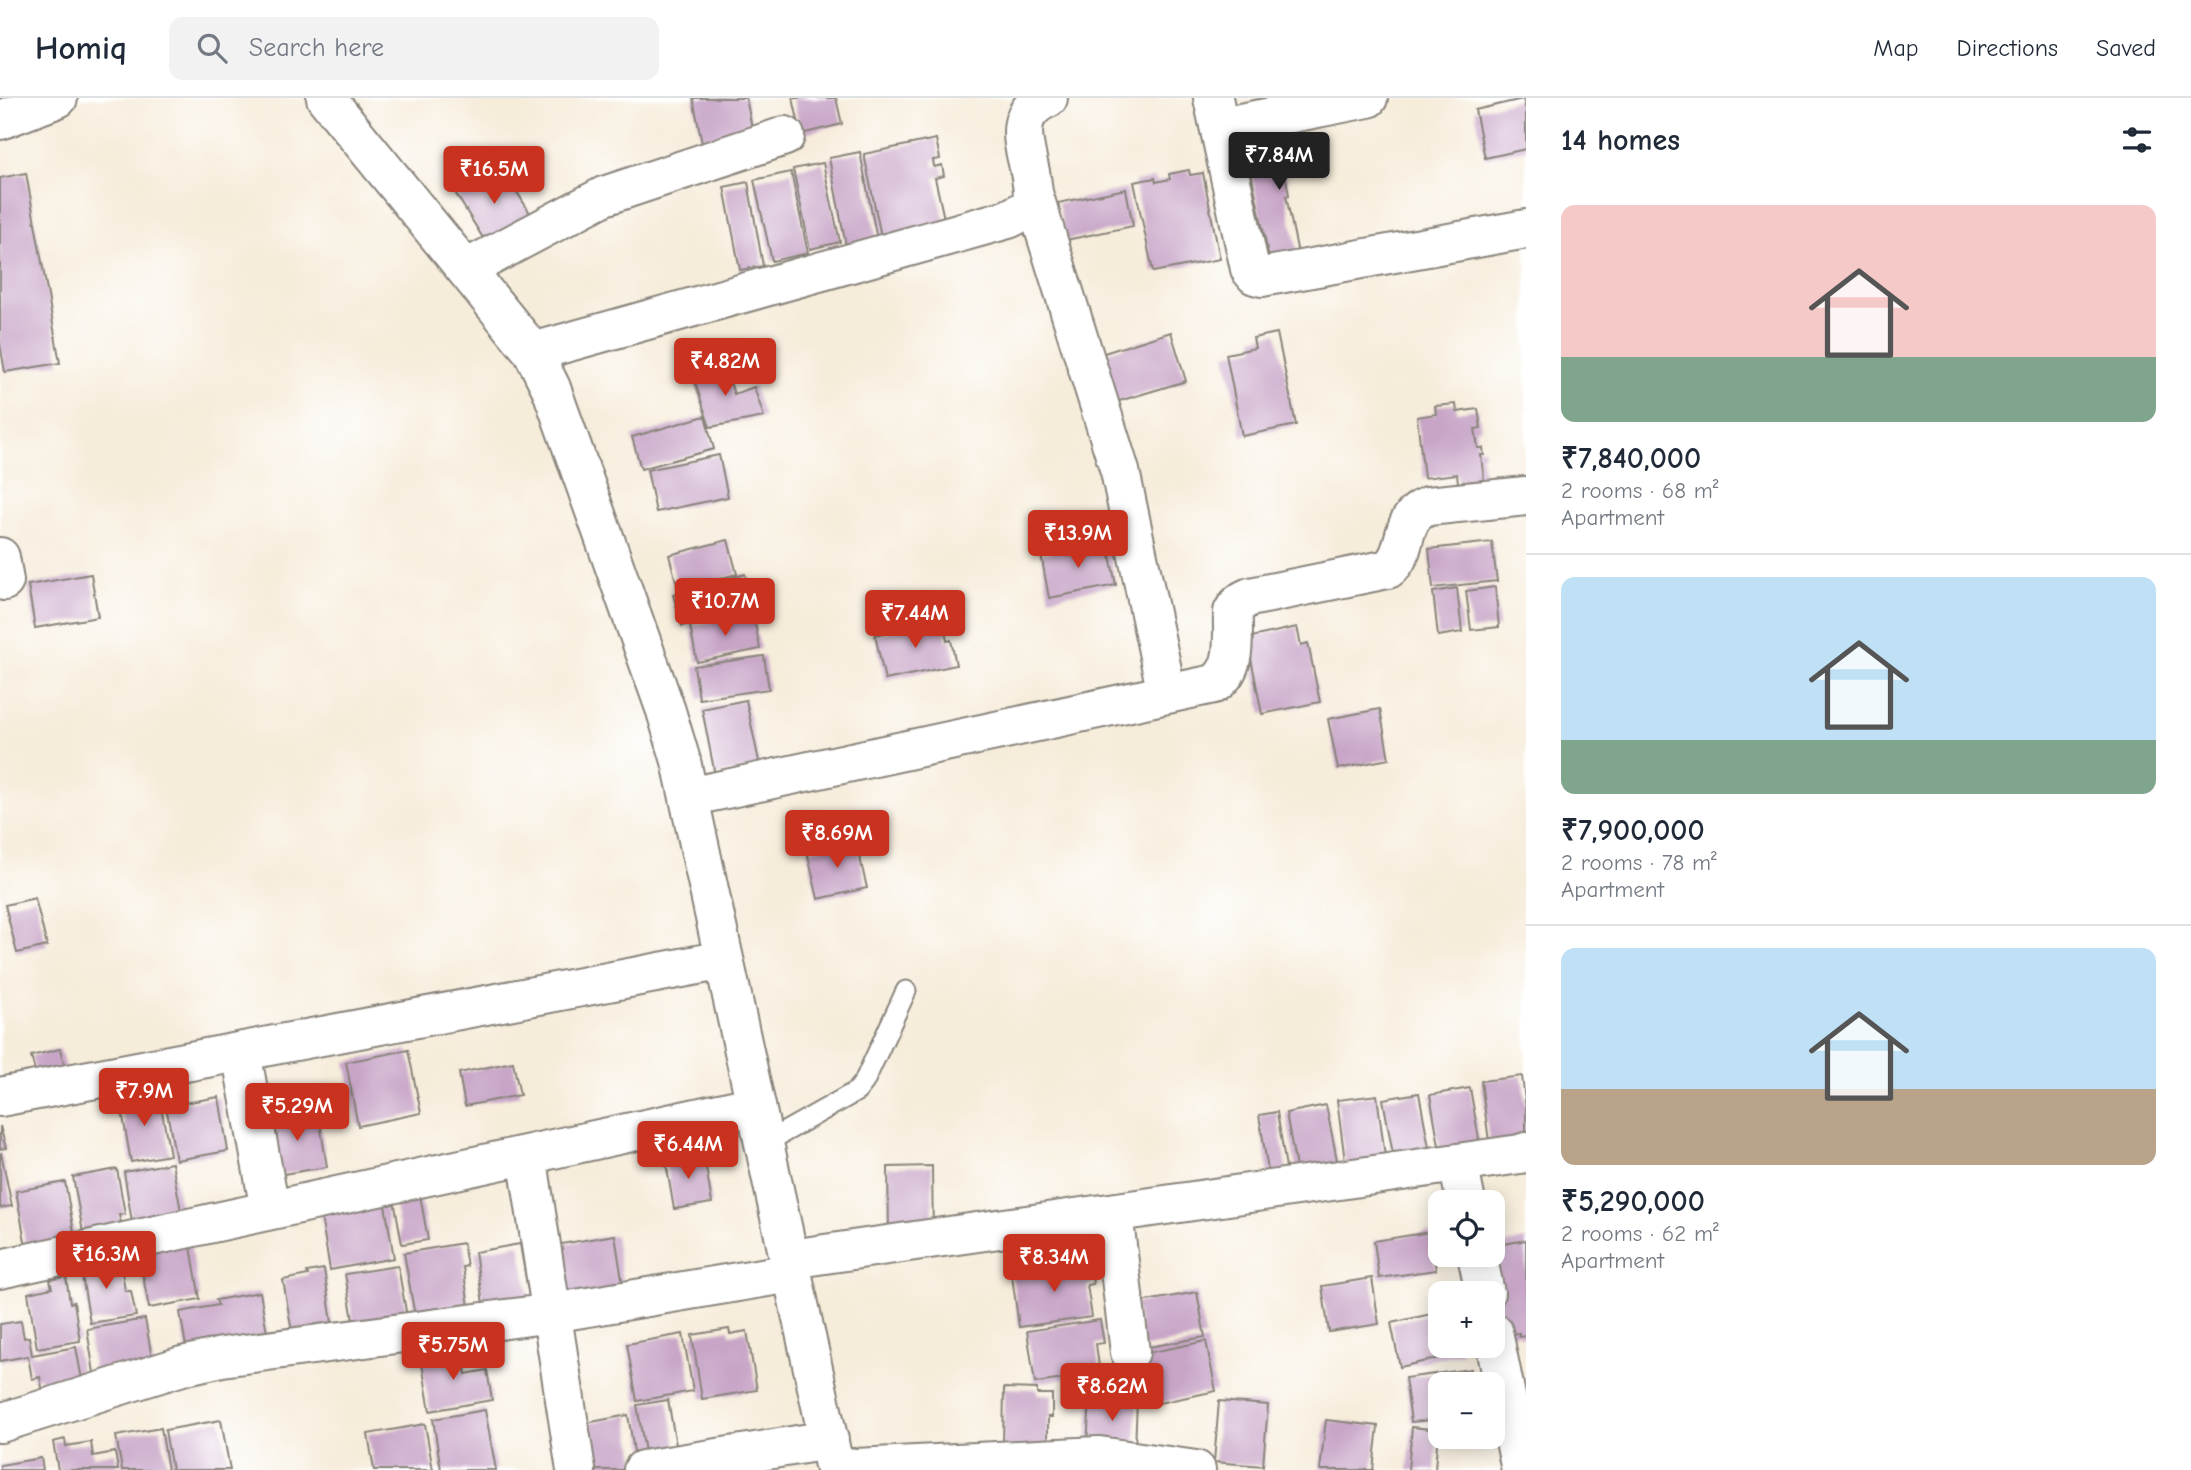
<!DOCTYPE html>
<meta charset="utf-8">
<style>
:root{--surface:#fff;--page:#f2f2f3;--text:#1f2937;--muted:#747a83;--line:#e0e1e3;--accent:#c8321e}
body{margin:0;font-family:"Comic Neue",sans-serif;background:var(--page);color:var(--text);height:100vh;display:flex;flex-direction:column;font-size:26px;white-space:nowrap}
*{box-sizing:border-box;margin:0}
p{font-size:23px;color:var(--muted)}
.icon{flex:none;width:38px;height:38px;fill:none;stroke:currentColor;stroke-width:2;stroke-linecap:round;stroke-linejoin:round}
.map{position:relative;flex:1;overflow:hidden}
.details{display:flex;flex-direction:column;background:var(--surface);width:665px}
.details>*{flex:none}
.fabs{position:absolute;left:1428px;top:1092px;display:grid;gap:14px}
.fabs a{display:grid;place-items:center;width:77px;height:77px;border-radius:14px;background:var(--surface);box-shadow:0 4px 18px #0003;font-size:35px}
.price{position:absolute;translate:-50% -60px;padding:0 16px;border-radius:7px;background:var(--accent);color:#fff;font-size:23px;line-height:46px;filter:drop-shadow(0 2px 4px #0008)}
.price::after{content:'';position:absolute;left:50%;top:42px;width:21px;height:16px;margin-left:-10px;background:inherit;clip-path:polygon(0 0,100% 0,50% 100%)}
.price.selected{background:#222;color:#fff}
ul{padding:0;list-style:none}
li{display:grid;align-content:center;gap:14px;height:371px;padding:0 35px}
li+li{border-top:2px solid var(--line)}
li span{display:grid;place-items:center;height:217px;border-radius:14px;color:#555}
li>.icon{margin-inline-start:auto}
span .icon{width:126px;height:126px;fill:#fffc;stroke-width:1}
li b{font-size:30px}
h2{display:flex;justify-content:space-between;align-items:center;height:84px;padding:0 35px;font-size:30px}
header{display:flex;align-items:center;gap:42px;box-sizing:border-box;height:98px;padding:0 35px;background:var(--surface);border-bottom:2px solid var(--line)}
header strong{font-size:33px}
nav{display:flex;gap:38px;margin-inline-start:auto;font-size:24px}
.search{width:490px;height:63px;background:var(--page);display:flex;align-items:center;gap:18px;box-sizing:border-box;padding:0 24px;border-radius:14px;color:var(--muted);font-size:26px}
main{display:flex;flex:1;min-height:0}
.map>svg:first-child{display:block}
</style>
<header>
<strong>Homiq</strong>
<div class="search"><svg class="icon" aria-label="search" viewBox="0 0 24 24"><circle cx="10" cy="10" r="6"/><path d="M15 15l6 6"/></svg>Search here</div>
<nav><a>Map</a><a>Directions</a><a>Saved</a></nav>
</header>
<main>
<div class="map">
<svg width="1526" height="1372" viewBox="0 0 1526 1372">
<rect width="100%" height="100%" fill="#fff"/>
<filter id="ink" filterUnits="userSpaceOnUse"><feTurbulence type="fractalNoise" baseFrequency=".0143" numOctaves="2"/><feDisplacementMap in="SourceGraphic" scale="14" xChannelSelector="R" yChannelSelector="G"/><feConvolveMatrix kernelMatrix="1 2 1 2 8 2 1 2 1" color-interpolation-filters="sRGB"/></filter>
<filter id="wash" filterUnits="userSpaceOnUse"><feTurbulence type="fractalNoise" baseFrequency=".00686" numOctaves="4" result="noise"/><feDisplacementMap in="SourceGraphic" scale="28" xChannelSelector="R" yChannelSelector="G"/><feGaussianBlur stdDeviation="1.57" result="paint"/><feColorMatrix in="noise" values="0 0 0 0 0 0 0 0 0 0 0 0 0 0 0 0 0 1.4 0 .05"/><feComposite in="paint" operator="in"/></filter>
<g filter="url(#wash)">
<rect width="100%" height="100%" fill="#f6ecda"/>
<g id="blocks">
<path fill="#c8a5c7" d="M693 0H746L754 40 703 51Z
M793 0H836L842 26 801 36Z
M1523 1 1526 12V51L1485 60 1475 12Z
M1312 36 1319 68 1285 75 1289 97 1286 98 1300 165 1271 170 1246 50Z
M936 41 940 61 933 62 934 69 942 67 944 78 935 80 947 134 883 148 864 56Z
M860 54 877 142 846 148 829 60Z
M498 63 536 125 491 153 453 91Z
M823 65 840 144 810 151 793 71Z
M1189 72 1190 77 1203 75 1220 161 1153 174 1134 84 1155 80 1156 84 1170 81 1169 76Z
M791 74 808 155 772 163 754 82Z
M26 75 60 265 5 274 0 246V80Z
M748 84 763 168 740 172 724 89Z
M1126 91 1133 128 1066 142 1058 105Z
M1171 234 1186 283 1116 304 1101 256Z
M1277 235 1296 327 1242 338 1226 256 1255 250 1253 240Z
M723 264 734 296 754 289 764 319 710 329 693 278Z
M1456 306 1457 314 1478 311 1481 330 1475 331 1478 350H1483L1484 357H1481L1484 382 1458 385 1457 376 1424 380 1417 319 1436 316 1435 308Z
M705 318 714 351 641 371 632 339Z
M719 357 728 399 656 414 647 372Z
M728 442 737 476 678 491 669 457Z
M1107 443 1116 487 1049 500 1041 456Z
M1492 444 1497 483 1433 490 1429 451Z
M91 476 98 519 35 530 28 487Z
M745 476 754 508 682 528 673 497Z
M1495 489 1499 529 1471 532 1466 493Z
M1457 490 1462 534 1438 538 1433 494Z
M753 515 760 551 697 564 690 528Z
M943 522 947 543 951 542 956 567 885 582 875 537Z
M1297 529 1301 547 1308 545 1320 604 1262 616 1247 540Z
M764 558 769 591 699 601 694 568Z
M746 602 760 668 715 677 702 611Z
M1380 611 1389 661 1338 671 1328 621Z
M856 743 867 790 818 801 807 753Z
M35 800 47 848 17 855 5 807Z
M60 951 67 977 38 984 31 958Z
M408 952 421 1015 358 1028 346 964Z
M513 964 520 997 465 1008 459 975Z
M1522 978 1526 1011V1046L1490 1051 1481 983Z
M1470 990 1481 1052 1441 1059 1430 997Z
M139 993 141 1006 160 1003 170 1057 131 1064 119 996Z
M1419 995 1430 1055 1394 1062 1383 1001Z
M1377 997 1386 1066 1346 1071 1337 1002Z
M219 999 228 1053 176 1062 166 1008Z
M1326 1007 1338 1067 1297 1075 1286 1015Z
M318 1013 327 1069 277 1077 268 1020Z
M1277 1014 1288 1082 1270 1085 1259 1017Z
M0 1028 6 1050 0 1051Z
M1 1055 12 1108 0 1110V1056Z
M683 1056 684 1061 704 1057 712 1105 674 1111 665 1059Z
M172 1065 184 1129 134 1137 124 1074Z
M932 1068 933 1137H889L888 1069Z
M117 1071 125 1116 119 1117 123 1133 84 1140 73 1079Z
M65 1084 77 1151 28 1160 16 1093Z
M420 1097 428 1142 402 1146 394 1102Z
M384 1101 394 1160 330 1172 320 1112Z
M1430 1134 1436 1172 1379 1180 1374 1143Z
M615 1137 624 1195 564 1199 555 1147Z
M1526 1142V1238L1519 1239V1235L1501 1238 1487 1157 1493 1148Z
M190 1143 200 1201 149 1210 138 1152Z
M463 1145 467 1168 463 1169 470 1215 416 1224 404 1155Z
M520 1146 531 1210 485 1218 475 1154Z
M1089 1158 1093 1186 1087 1187 1092 1219 1019 1229 1012 1178 1067 1171 1065 1162Z
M120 1160 125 1193H131L136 1218 90 1225 80 1166Z
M398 1168 409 1230 356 1239 345 1176Z
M324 1171 334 1238 294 1245 283 1182 308 1177 307 1174Z
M66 1179 70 1205 74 1204 80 1243 37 1250 28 1195 52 1190 50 1182Z
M1372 1180 1379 1226 1329 1234 1322 1188Z
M260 1194 269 1246 188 1260 180 1214 218 1207 216 1202Z
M1197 1194 1205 1239 1143 1250 1135 1205Z
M1440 1214V1248H1461L1462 1255 1400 1269 1391 1225Z
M145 1221 155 1276 94 1275 87 1231Z
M1100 1222 1104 1245 1096 1246 1100 1276 1035 1285 1027 1233Z
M21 1223 24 1240 29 1239 32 1257 76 1249 85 1298 45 1305 40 1279 32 1281 28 1258 0 1263V1226Z
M729 1231 730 1236 747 1233 757 1292 702 1301 692 1237Z
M683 1236 693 1293 637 1303 627 1246Z
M1206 1243 1216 1293 1154 1306 1143 1256Z
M462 1252 466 1276 487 1272 492 1302 430 1313 421 1260Z
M1471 1271 1473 1286H1440V1321L1411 1324 1405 1280Z
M1004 1290 1037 1291V1296H1052V1319H1048V1350L1003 1349Z
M1090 1300 1137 1303 1135 1350 1087 1348Z
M668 1302 678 1358 645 1354 637 1307Z
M1219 1303 1268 1307 1263 1368 1214 1364Z
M485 1312 496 1372H441L433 1321Z
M628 1317 637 1372H594L586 1325Z
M221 1322 230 1372H172L165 1332Z
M1326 1322 1378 1328 1373 1372H1320Z
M425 1326 433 1372H374L368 1336Z
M1412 1329 1438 1332 1435 1372H1408Z
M161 1330 168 1372H122L116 1338Z
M65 1341 66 1348 91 1344 93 1358 115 1354 118 1372H58L53 1344Z
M41 1360 43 1372H0V1367Z"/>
</g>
</g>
<g filter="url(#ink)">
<use href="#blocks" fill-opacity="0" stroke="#89847b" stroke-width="2"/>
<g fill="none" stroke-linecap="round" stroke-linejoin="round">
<defs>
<path id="service" d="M765 1045 857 993 864 984 906 893"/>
<path id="minor" d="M326 0 533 254 551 290 666 613 681 663 835 1372
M1213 0 1250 171 1255 177 1262 179 1526 131
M0 22 58 0
M1220 29 1368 0
M1033 95 1120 373 1167 596
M466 171 604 98 785 38
M533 254 1008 121C1016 117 1026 113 1030 106 1035 97 1032 88 1031 79 1025 47 1010 16 1048 0
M0 459 4 483
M689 699 1214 586C1238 571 1232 540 1233 514 1237 506 1242 502 1250 499L1388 471C1411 453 1396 421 1428 408L1526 398
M241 954 270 1112
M0 999 724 862
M527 1057 576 1372
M1458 1065 1466 1104
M1113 1115 1130 1254
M1477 1157 1485 1195
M790 1161 1520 1056 1526 1054
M0 1171 756 1007
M1493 1234 1521 1372
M0 1325 182 1268 222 1259 552 1215 792 1175
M835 1371 1099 1358 1196 1372
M643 1372 829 1342"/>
</defs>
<use href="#service" stroke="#89847b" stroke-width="23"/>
<use href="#minor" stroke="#89847b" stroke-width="42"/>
<use href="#service" stroke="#fff" stroke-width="19"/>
<use href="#minor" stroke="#fff" stroke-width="38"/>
</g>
</g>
</svg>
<div class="fabs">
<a><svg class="icon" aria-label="locate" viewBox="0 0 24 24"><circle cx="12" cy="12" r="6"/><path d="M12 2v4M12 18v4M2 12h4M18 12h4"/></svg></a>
<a>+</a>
<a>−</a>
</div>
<b class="price selected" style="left:1279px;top:94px">₹7.84M</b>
<b class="price" style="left:494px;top:108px">₹16.5M</b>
<b class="price" style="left:725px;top:300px">₹4.82M</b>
<b class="price" style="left:1078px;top:472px">₹13.9M</b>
<b class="price" style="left:725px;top:540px">₹10.7M</b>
<b class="price" style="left:915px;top:552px">₹7.44M</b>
<b class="price" style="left:837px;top:772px">₹8.69M</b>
<b class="price" style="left:144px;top:1030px">₹7.9M</b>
<b class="price" style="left:297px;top:1045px">₹5.29M</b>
<b class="price" style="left:688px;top:1083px">₹6.44M</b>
<b class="price" style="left:106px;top:1193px">₹16.3M</b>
<b class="price" style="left:1054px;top:1196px">₹8.34M</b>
<b class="price" style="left:453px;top:1284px">₹5.75M</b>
<b class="price" style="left:1112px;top:1325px">₹8.62M</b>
</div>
<section class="details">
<h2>14 homes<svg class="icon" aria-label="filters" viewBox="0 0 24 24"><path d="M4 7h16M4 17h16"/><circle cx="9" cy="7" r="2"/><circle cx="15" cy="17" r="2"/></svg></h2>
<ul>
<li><span style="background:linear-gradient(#f6c9c9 70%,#7fa58c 0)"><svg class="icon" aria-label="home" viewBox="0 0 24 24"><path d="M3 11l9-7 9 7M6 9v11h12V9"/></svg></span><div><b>₹7,840,000</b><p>2 rooms · 68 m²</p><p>Apartment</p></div></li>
<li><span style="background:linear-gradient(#bfe0f5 75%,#7fa58c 0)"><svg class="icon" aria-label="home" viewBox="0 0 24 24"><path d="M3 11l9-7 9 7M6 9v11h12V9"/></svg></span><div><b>₹7,900,000</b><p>2 rooms · 78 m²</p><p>Apartment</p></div></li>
<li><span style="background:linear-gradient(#bfe0f5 65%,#b9a48a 0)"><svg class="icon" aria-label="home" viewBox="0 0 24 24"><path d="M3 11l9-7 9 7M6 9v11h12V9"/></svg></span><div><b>₹5,290,000</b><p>2 rooms · 62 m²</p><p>Apartment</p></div></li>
</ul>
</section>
</main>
